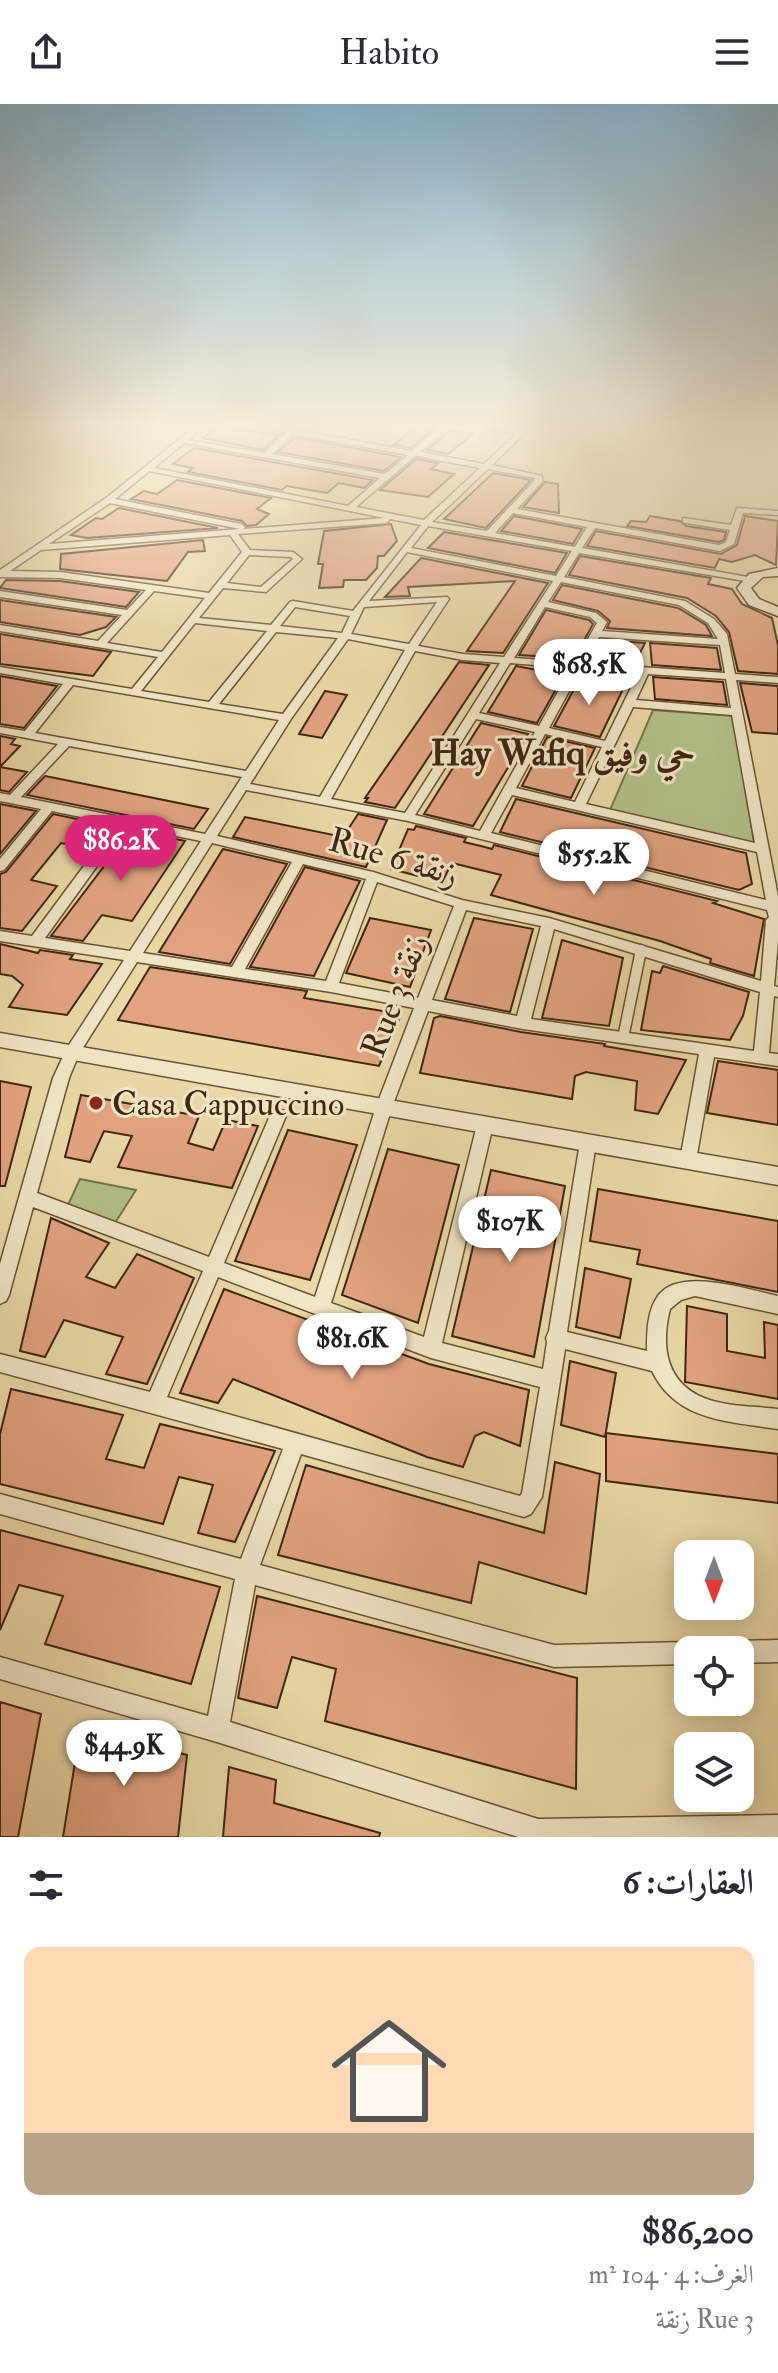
<!DOCTYPE html>
<html lang="ar">
<meta charset="utf-8">
<style>
:root{--surface:#fff;--page:#f7f7f7;--text:#2b2b33;--muted:#7c7c81;--accent:#db2777}
body{margin:0;font-family:"IM FELL Double Pica",Amiri,serif;background:var(--page);color:var(--text);direction:rtl;height:100vh;display:flex;flex-direction:column;font-size:30px;white-space:nowrap}
*{box-sizing:border-box;margin:0}
p{font-size:26px;color:var(--muted)}
.icon{flex:none;width:44px;height:44px;fill:none;stroke:currentColor;stroke-width:2;stroke-linecap:round;stroke-linejoin:round}
.map{position:relative;height:1733px;overflow:hidden;direction:ltr}
.side{display:flex;flex-direction:column;background:var(--surface);flex:1}
.side>*{flex:none}
.needle{width:52px;rotate:180deg}
.tools{position:absolute;left:674px;top:1436px;display:grid;gap:16px}
.tools a{display:grid;place-items:center;width:80px;height:80px;border-radius:16px;background:var(--surface);box-shadow:0 4px 20px #0003;font-size:40px}
.price{position:absolute;translate:-50% -68px;padding:0 18px;border-radius:28px;background:#fff;color:#222;font-size:26px;line-height:52px;filter:drop-shadow(0 2px 4px #0008)}
.price::after{content:'';position:absolute;left:50%;top:48px;width:24px;height:18px;margin-left:-12px;background:inherit;clip-path:polygon(0 0,100% 0,50% 100%)}
.price.selected{background:var(--accent);color:#fff}
ul{padding:0;list-style:none}
li{display:grid;align-content:center;gap:16px;height:424px;padding:0 24px}
li span{display:grid;place-items:center;height:248px;border-radius:16px;color:#555}
li>.icon{margin-inline-start:auto}
span .icon{width:144px;height:144px;fill:#fffc;stroke-width:1}
li b{font-size:34px}
h2{display:flex;justify-content:space-between;align-items:center;height:96px;padding:0 24px;font-size:34px}
header{display:flex;justify-content:space-between;align-items:center;height:104px;padding:0 24px;background:var(--surface);font-size:36px;font-weight:600}
.map>svg:first-child{display:block}
</style>
<header><svg class="icon" aria-label="menu" viewBox="0 0 24 24"><path d="M4 6h16M4 12h16M4 18h16"/></svg>Habito<svg class="icon" aria-label="share" viewBox="0 0 24 24"><path d="M12 15V3M7 8l5-5 5 5M5 13v7h14v-7"/></svg></header>
<div class="map">
<svg width="778" height="1733" viewBox="0 0 778 1733">
<rect width="100%" height="100%" fill="#ead8a7"/>
<filter id="stains"><feTurbulence type="fractalNoise" baseFrequency=".0025" numOctaves="4"/><feColorMatrix values="0 0 0 0 .2 0 0 0 0 .09 0 0 0 0 .02 0 0 0 .5 -.17"/></filter>
<radialGradient id="worn" r=".72"><stop offset=".6" stop-color="#630" stop-opacity="0"/><stop offset="1" stop-color="#630" stop-opacity=".3"/></radialGradient>
<path fill="#b2c08a" stroke="#79734c" stroke-width="2" d="M653 606 734 612 754 739 610 706Z
M80 1075 136 1086 113 1122 67 1103Z"/>
<path fill="#e2a381" stroke="#40260e" stroke-width="2" d="M219 322H220L279 331 264 346 203 334Z
M417 322 435 323 411 344 394 341Z
M450 326 473 330 448 350 427 346Z
M294 334H300L401 353 384 367 278 348Z
M194 344 373 376 364 384 339 379 327 389 287 382 282 386 188 368 193 364 173 360Z
M416 355 438 359 431 365 454 370 428 393 380 386Z
M493 369 531 376 486 424 444 415Z
M177 376 271 394 257 405 269 410 256 421 247 422 242 417 131 395 144 387 157 390Z
M545 378 558 380 559 409 523 403Z
M119 404 218 424 87 434 71 431 96 414 102 415Z
M514 412 582 425 573 440 501 427Z
M650 412 680 417 686 422 726 428 724 436 719 438 627 422 631 417 646 418Z
M745 412 778 417 776 461 755 451 732 458 719 455 715 464 587 442 596 427 721 450 737 441Z
M391 420 397 437 384 452H378L377 464 366 476H344L343 483 319 484 323 460H318L324 427Z
M444 428 567 449 555 469 428 444Z
M203 436 205 447 188 448 167 477 60 465 61 450Z
M580 452 711 474 708 480 732 485 742 500 772 514 778 541V570L738 567 729 528 716 512 687 494 569 471Z
M421 454 548 479 503 549 467 547 515 477 408 483 410 492 385 493Z
M6 476 60 477 139 488 126 503 0 484Z
M562 481 678 504 706 521 712 532 607 524 610 517 598 507 553 496Z
M0 496 116 513 106 523 80 531 0 518Z
M546 506 589 516 593 520 580 544H575L569 554 519 551Z
M0 530 111 548 93 572 0 560Z
M601 536 645 539 635 559 597 556 595 545Z
M650 539 717 544 721 566 652 561Z
M459 558 489 561 395 704 365 698 368 694H365Z
M516 562 564 571 537 619 488 608Z
M0 572 57 582 24 624 0 620Z
M653 573 723 578 727 601 655 595Z
M580 574 624 583 600 633 554 622Z
M740 579 778 582V630L752 628Z
M325 587 347 591 322 634 299 630Z
M481 619 528 630 473 722 424 710Z
M0 632 15 635 11 640 20 642 0 663 27 668 9 688 0 686Z
M547 633 595 644 571 694 522 682Z
M45 672 70 677 208 705 194 725 27 691Z
M516 695 746 749 752 780 739 786 500 728Z
M0 700 36 707 0 750Z
M53 710 110 722 93 745 61 739 31 776 57 782 22 827 0 824V770L6 768Z
M358 710 387 716 366 763 233 733 245 713 343 733Z
M416 722 466 734 464 738 481 742 492 745 494 741 717 797 713 799 764 815 754 872 710 859 711 855 660 837 491 791 501 771 452 759 442 778 391 765 408 725 414 726Z
M127 725 185 737 132 817 102 811 83 837 51 832 114 749 111 748Z
M223 745 287 760 230 860 159 848Z
M305 763 360 777 314 872 250 863Z
M370 814 431 826 410 883 346 869Z
M474 814 533 825 510 908 445 895Z
M562 836 623 854 609 922 542 914Z
M0 840 38 849 40 846 73 851 70 855 102 860 67 911 9 903 23 881 12 872 0 870Z
M663 862 749 888 743 912 730 936 641 926 652 867 660 869Z
M150 863 307 887 304 894 401 910 379 962 118 916Z
M440 912 521 928 605 940 604 942 686 956 658 1010 635 1006 637 977 586 968 575 972 572 995 420 969 434 914Z
M718 957 778 966V1021L707 1009Z
M0 977 31 983 5 1082H0Z
M81 991 199 1012 188 1039 213 1046 226 1016 258 1022 232 1084 118 1063 132 1032 104 1027 90 1058 65 1053Z
M288 1026 357 1041 310 1176 235 1157Z
M388 1045 459 1061 418 1219 342 1191Z
M491 1066 565 1082 534 1253 452 1232Z
M598 1085 778 1117V1188L637 1160 640 1146 590 1137Z
M51 1114 109 1139 86 1173 115 1184 137 1150 194 1174 147 1280 106 1270 123 1233 64 1216 45 1253 20 1247Z
M585 1164 631 1175 620 1234 576 1223Z
M224 1185 429 1260 529 1286 520 1342 484 1328 475 1332 463 1363 427 1353 233 1275 218 1299 180 1289Z
M687 1202 727 1210V1247L765 1254 764 1218 778 1221V1295L685 1278Z
M570 1257 616 1269 605 1333 561 1321Z
M11 1285 123 1311 106 1355 144 1364 160 1320 275 1347 235 1438 198 1429 213 1381 179 1373 163 1420 0 1380V1330Z
M606 1329 778 1350V1399L606 1377Z
M555 1358 600 1370 586 1490 479 1458 471 1499 278 1451 306 1361 544 1429Z
M0 1426 220 1483 191 1580 45 1540 63 1492 19 1481 0 1526Z
M257 1492 577 1574 576 1685 325 1617 336 1565 292 1553 277 1604 238 1594Z
M0 1598 41 1610 18 1733H0Z
M81 1621 187 1651 178 1733H63Z
M229 1663 276 1676 274 1699 380 1729 379 1733H223Z"/>
<g fill="none" stroke-linecap="round" stroke-linejoin="round">
<defs>
<path id="pedestrian" d="M623 934 641 846"/>
<path id="minor" d="M196 322H204L188 336 265 349 286 328 260 322 289 325 296 322V326L412 347 441 322H449L420 348 484 360 516 330 477 322H495L520 326 524 322H532L492 361 542 372V378L517 405 719 441 726 438 730 426 686 419 683 418V414L731 421 737 404 778 407V411L743 409 734 440 720 447 595 424 582 444 748 473 751 474V478L579 449 564 473 685 497 714 515 727 530 735 570 778 573V579L736 576 778 792V837L774 882 778 883V893L774 892 769 949 778 950V962L714 953 696 1056 694 1061 688 1063 682 1061 680 1056 699 950 523 925 428 907 392 1003 331 1199 424 1233 477 1021 479 1016 485 1014 491 1016 493 1021 442 1239 543 1265 547 1238 546 1234 549 1227 580 1039 582 1034 588 1032 594 1034 596 1039 567 1228 647 1247C647 1229 647 1207 658 1192 679 1162 749 1186 778 1192V1210L695 1192 681 1196 670 1205C661 1241 665 1278 704 1294 727 1303 754 1302 778 1305V1325C729 1317 677 1318 652 1267L565 1245 542 1393 531 1410 524 1413 301 1350 260 1461 554 1541 688 1538 696 1541 698 1546H688V1560L554 1563 255 1481 230 1618 538 1715 778 1711V1733H518L217 1638 0 1575V1553L208 1612 235 1475 0 1410V1390L241 1455 283 1345 0 1268V1250L150 1288 203 1167 33 1103 9 1191 6 1197 0 1200V1160L53 974 67 944 124 856 0 837V827L32 832 115 720 52 707 4 766 0 767V755L41 705 0 697V689L10 691 58 640 0 629V623L25 627 63 580 0 569V563L132 585 158 553 0 527V521L98 537 122 511 0 493V487L127 506 146 486 60 474 0 473V466L106 394ZM293 330 408 351 385 370 272 350ZM184 339 380 374 348 402 154 364ZM415 352 480 364 424 416 356 403ZM488 365 535 374V376L487 427 432 418ZM149 367 385 414 243 425 245 423 241 420 115 395ZM110 399 240 425 49 440ZM513 409 587 423 575 443 495 429ZM390 415 421 421 353 507 293 497 290 498 271 521 199 514 223 484 266 488 302 455 293 448 250 446 238 430 387 419ZM428 422 572 447 556 472 411 444ZM230 431 242 448 209 489 60 468 10 467 41 446ZM407 448 553 477 504 553 463 550 418 542 449 495 447 493 369 497ZM249 451 291 453 293 455 261 483 227 479ZM561 478 679 501 708 519 718 535 602 527 607 518 596 509 548 498ZM154 487 205 494 162 548 107 539ZM437 498 409 540 351 530 364 503ZM295 503 350 512 342 529 280 522ZM545 503 590 513 597 519 575 558 514 554ZM195 519 267 527 209 598 141 587ZM276 528 338 534 283 610 219 600ZM599 533 720 541 725 569 584 559ZM348 535 405 546 320 693 250 680 291 615ZM415 547 463 556 500 559 405 709 331 695ZM510 559 571 564 539 622 479 609ZM581 565 638 569 605 637 549 624ZM648 570 726 575 731 604 636 596ZM73 581 279 616 246 667 35 629ZM633 603 732 611 755 739 586 700ZM476 615 535 628 480 727 415 711ZM545 630 602 643 575 698 516 684ZM69 642 242 673 205 730 21 693ZM246 686 408 717 767 806 769 813 766 816 761 877 549 814 462 796 373 768 217 732ZM512 691 757 748 766 796 491 729ZM126 722 201 737 130 847 45 834ZM212 739 292 758 232 863 143 849ZM303 760 366 775 326 877 245 865ZM377 778 454 802 418 894 339 879ZM466 806 541 822 517 912 432 896ZM554 825 760 888 754 947 531 915ZM137 858 331 888 414 904 376 1003 315 1193 224 1159 286 1012 284 1007 278 1005 272 1007 209 1153 37 1089 69 974 79 950ZM218 1173 431 1254 540 1283 522 1389 520 1392 167 1293Z
M778 1536V1558L740 1559V1546H730L732 1540 740 1537Z"/>
<path id="tertiary" d="M0 929 778 1063V1081L0 943Z"/>
<path id="secondary" d="M778 464V472L763 473 751 484 759 495 778 503V512L749 501 737 484 749 470Z"/>
</defs>
<use href="#pedestrian" stroke="#6a5234" stroke-width="13"/>
<use href="#minor" stroke="#6a5234" stroke-width="3"/>
<use href="#tertiary" stroke="#6a5234" stroke-width="3"/>
<use href="#secondary" stroke="#40260e" stroke-width="3"/>
<use href="#pedestrian" stroke="#f1e6c6" stroke-width="10"/>
<use href="#minor" fill="#f1e6c6" fill-rule="evenodd"/>
<use href="#tertiary" fill="#f1e6c6" fill-rule="evenodd"/>
<use href="#secondary" fill="#f1e6c6" fill-rule="evenodd"/>
</g>
<linearGradient id="sky" x2="0" y2="1"><stop stop-color="#88b6d1"/><stop offset="0.57" stop-color="#f6edd7"/><stop offset="1" stop-color="#f6edd7" stop-opacity="0"/></linearGradient>
<rect width="778" height="565" fill="url(#sky)"/>
<circle fill="#8f2418" stroke="#f1e6c6" stroke-width="3" cx="96" cy="999" r="8"/>
<g text-anchor="middle" stroke-width="6" stroke-linejoin="round" paint-order="stroke">
<g font-size="34" fill="#40260e" stroke="#f1e6c6">
<text transform="translate(394 752) rotate(16)" y="12">Rue 6 زنقة</text>
<text transform="translate(394 891) rotate(-69)" y="12">Rue 3 زنقة</text>
</g>
<g font-size="34" fill="#40260e" stroke="#f1e6c6" text-anchor="start">
<text x="112" y="1011">Casa Cappuccino</text>
</g>
<g font-size="36" font-weight="bold" fill="#40260e" stroke="#f1e6c6">
<text x="563" y="661">Hay Wafiq حي وفيق</text>
</g>
</g>
<rect width="100%" height="100%" filter="url(#stains)"/>
<rect width="100%" height="100%" fill="url(#worn)"/>
</svg>
<div class="tools">
<a><svg class="needle" viewBox="-14 -14 28 28"><path d="M0-13l5 13h-10z" fill="#e53935"/><path d="M0 13l5-13h-10z" fill="#7c7c81"/></svg></a>
<a><svg class="icon" aria-label="locate" viewBox="0 0 24 24"><circle cx="12" cy="12" r="6"/><path d="M12 2v4M12 18v4M2 12h4M18 12h4"/></svg></a>
<a><svg class="icon" aria-label="layers" viewBox="0 0 24 24"><path d="M12 4l9 5-9 5-9-5zM3 14l9 5 9-5"/></svg></a>
</div>
<b class="price" style="left:589px;top:603px">$68.5K</b>
<b class="price selected" style="left:121px;top:779px">$86.2K</b>
<b class="price" style="left:594px;top:793px">$55.2K</b>
<b class="price" style="left:510px;top:1160px">$107K</b>
<b class="price" style="left:352px;top:1277px">$81.6K</b>
<b class="price" style="left:124px;top:1684px">$44.9K</b>
</div>
<section class="side">
<h2>العقارات: 6<svg class="icon" aria-label="filters" viewBox="0 0 24 24"><path d="M4 7h16M4 17h16"/><circle cx="9" cy="7" r="2"/><circle cx="15" cy="17" r="2"/></svg></h2>
<ul>
<li><span style="background:linear-gradient(#ffd9b3 75%,#b9a48a 0)"><svg class="icon" aria-label="home" viewBox="0 0 24 24"><path d="M3 11l9-7 9 7M6 9v11h12V9"/></svg></span><div><b>$86,200</b><p>الغرف: 4 · 104 m²</p><p>Rue 3 زنقة</p></div></li>
</ul>
</section>
